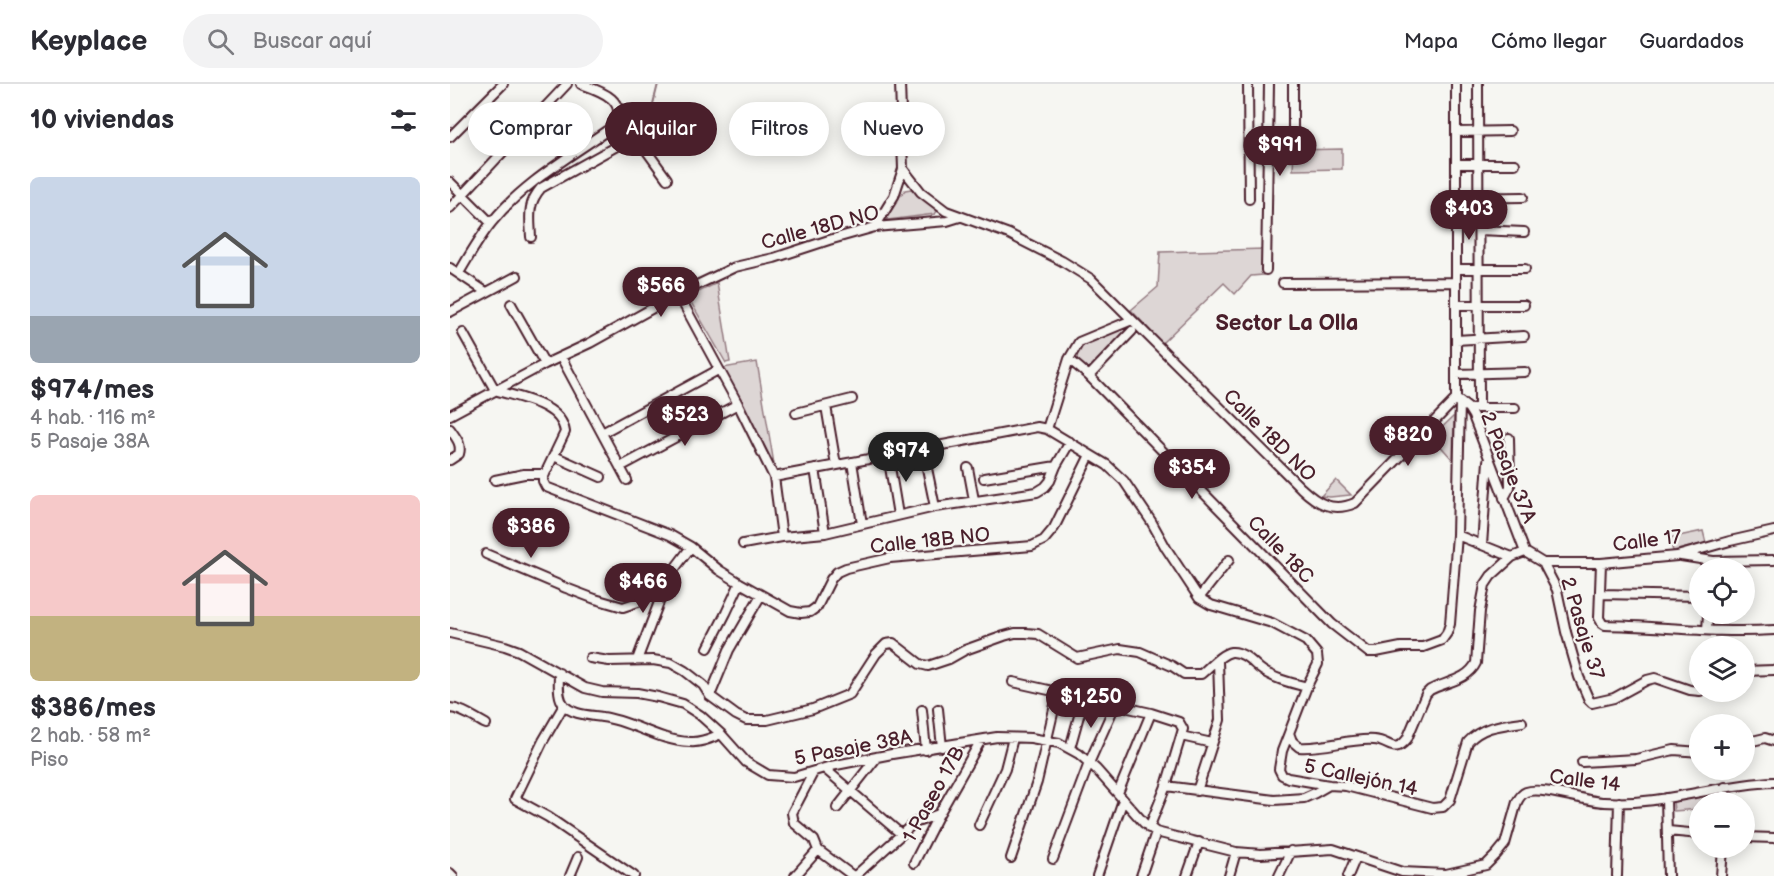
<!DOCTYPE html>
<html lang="es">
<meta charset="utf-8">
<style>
:root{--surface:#fff;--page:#f2f2f3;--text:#2b2b33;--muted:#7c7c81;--line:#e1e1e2;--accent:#4a1f2b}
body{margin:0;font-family:"Balsamiq Sans",sans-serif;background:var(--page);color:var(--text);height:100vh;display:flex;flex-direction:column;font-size:22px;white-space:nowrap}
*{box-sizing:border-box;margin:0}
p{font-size:20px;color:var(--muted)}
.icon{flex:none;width:33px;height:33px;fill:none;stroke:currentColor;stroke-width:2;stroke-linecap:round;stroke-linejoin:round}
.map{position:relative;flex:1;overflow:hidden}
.drawer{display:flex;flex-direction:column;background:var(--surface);width:450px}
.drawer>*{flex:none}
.top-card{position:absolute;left:18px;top:18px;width:570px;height:54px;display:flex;gap:12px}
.controls{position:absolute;left:1239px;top:474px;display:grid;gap:12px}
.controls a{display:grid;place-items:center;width:66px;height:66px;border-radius:50%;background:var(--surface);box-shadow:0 3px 15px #0003;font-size:30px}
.price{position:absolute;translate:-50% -51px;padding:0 14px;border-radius:21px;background:var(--accent);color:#fff;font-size:20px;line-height:39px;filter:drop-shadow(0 2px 3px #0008)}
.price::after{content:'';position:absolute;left:50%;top:36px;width:18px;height:14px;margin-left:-9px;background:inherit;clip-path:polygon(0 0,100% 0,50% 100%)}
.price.on{background:#222;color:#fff}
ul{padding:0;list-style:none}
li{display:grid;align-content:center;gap:12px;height:318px;padding:0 30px}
li span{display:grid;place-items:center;height:186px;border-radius:9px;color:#555}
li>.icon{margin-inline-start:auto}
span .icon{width:108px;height:108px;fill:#fffc;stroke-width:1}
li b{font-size:26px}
h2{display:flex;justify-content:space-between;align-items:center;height:72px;padding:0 30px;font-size:26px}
.chip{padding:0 21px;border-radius:27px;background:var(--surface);box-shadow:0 3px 15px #0003;font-size:21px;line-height:54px}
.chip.on{background:var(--accent);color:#fff}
header{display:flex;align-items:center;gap:36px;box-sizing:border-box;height:84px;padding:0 30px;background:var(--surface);border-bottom:2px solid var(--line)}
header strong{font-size:28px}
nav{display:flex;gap:33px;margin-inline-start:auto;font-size:21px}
.search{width:420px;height:54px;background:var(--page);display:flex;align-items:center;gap:15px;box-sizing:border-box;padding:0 21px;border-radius:33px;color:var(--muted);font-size:22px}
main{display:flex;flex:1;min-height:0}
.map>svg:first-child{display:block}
</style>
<header>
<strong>Keyplace</strong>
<div class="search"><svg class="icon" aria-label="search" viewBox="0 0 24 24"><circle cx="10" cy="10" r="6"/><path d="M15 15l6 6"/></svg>Buscar aquí</div>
<nav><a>Mapa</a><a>Cómo llegar</a><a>Guardados</a></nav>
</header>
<main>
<section class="drawer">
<h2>10 viviendas<svg class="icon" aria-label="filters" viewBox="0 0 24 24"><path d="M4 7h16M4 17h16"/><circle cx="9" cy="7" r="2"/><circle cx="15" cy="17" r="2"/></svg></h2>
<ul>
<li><span style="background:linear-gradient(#c9d6e8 75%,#9aa5b1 0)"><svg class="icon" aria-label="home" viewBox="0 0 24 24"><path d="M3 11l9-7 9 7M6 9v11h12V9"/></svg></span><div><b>$974/mes</b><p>4 hab. · 116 m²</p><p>5 Pasaje 38A</p></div></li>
<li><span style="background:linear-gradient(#f6c9c9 65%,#c2b280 0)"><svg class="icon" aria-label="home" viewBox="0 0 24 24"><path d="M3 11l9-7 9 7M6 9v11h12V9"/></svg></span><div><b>$386/mes</b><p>2 hab. · 58 m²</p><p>Piso</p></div></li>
</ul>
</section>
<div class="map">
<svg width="1324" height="792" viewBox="0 0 1324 792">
<rect width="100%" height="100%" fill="#f6f6f2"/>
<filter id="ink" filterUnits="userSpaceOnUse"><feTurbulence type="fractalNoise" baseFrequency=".0167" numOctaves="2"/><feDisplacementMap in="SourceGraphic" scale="12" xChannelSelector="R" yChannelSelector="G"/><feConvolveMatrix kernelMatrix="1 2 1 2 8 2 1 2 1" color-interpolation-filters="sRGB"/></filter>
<g filter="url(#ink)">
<path fill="#ddd6d5" stroke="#947a80" stroke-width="1.5" d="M892 65V85L843 86 844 66Z
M461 105 488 126 485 130 438 136 435 131 455 106Z
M814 165 813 191 801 192 785 210 774 199 712 259 681 226 708 203 710 168Z
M267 199 280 278 276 279 238 213Z
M679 240 684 245 639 290 627 277V264L629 260Z
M307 278 324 380 273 284Z
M1004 332 1003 376 985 356 988 353 985 350Z
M886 396 901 411 880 413 871 412Z
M1253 447 1256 459 1223 467 1219 454Z
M1261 710V718H1250L1249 725 1224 727 1223 717Z"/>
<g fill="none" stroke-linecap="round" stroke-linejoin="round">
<path stroke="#8e747a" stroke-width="2" d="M198 51 199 36 208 0"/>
<defs>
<path id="minor" d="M798 0 799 115
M1006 0V315
M1028 0 1029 324
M26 28 60 61
M1006 48 1060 47
M0 53 53 0
M818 70 840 71 843 69V0
M1006 80H1065
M453 85 471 108 496 127 559 150 612 177 641 195 851 404C867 419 882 429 905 419L1006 315
M0 98 41 139
M1006 114 1073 113
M0 124 117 0
M425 143 444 112 453 85 450 0
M1029 146 1074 148
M81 153C80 133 77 120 91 104L174 58 186 56 191 59 217 95
M0 184 36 208
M1006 185H1075
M816 186 819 0
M9 189C19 172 29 154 42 138 73 99 121 72 162 43 181 17 151 7 131 0
M833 199 1006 198
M228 210 288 320 324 393 332 453
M61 220 95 280
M1006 221H1074
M0 228 67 192
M13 249 45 306C68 314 111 319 115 348L93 394V397L96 403 220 451 241 463 269 486 290 499 340 527 351 529 360 528 367 523 381 495 387 488 396 484 440 474 582 462 594 456 604 444 640 371
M1006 256 1074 252
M111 273 177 396
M619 275 639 292 882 540 918 568H926L951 563H973L992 556 997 549 1000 540 1007 451 1010 318
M1006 290 1075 288
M639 292 682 247
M1009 317 1018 324 1023 332 1075 468
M376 322 386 381
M1024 324H1065
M346 329 402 315
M0 331 95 280 140 259 228 210 285 183 324 174 379 156 425 143 497 137 510 133
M0 345C6 354 12 360 9 370L0 376
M597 345 619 275 629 258 682 236
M152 349 268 286
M473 365 485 423
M438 371 448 431
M104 372 151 393
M402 378 412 440
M170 383 288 320
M518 384 524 416
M365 385 375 449
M324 393 587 343 597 345 657 381 674 397 701 437 716 464 749 514 761 521 822 539 856 557 867 570 868 580 858 600 832 667 829 685 832 691 838 694 879 701 896 702 982 724 993 723 1000 716 1018 658C1032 642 1052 641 1072 638
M534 394 606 382
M45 396 74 390H95
M1054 414 1060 403 1059 354
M1007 451 1062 473
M293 460 332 453 375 449 485 423 587 408 595 403 600 397 606 382 620 358
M1032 461 1038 377
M1075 468 1093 479H1151L1227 472 1280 457 1324 447
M36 470 116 504 145 515 173 523 188 518 210 504 241 463
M1231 472 1263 477 1324 476
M1093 479 1107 506 1116 548 1129 593 1139 616 1142 619 1164 614 1197 596 1205 594 1240 606 1250 607
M1151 479 1149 534 1152 539 1155 541C1211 542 1267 550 1324 546
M1151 510 1250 512
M749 514 779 476
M1257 546 1258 530
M0 549 55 562 69 567 135 604 152 608 187 609 208 613 233 620 250 631 271 650 296 678 318 691 344 693 381 682 442 670 547 653 581 654 609 659 629 670 646 685 694 739 706 748 786 768 811 770 883 765 952 788 996 790 1036 781 1046 771 1055 760 1067 718C1069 714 1071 710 1076 708 1092 702 1134 717 1154 718 1211 722 1267 700 1324 698
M258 564 276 529 290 499
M140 574 159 577 203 576 221 579 235 587 253 601 260 612 286 631 296 636H317L363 625 400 610 426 570 436 560 443 559 470 580 478 582 499 575 515 566 554 552 565 549H576L588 550 627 574 670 565 690 568 722 582 734 590H751C759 584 770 570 781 568 792 567 801 577 809 584 821 594 841 599 857 603
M187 576 214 505V499
M1294 587 1324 586
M109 589C109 599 107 613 114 621 122 631 140 631 152 633 183 637 208 657 240 658 251 659 261 654 271 650
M563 598 701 629 729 638 733 645 731 652 716 702 699 744
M260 612 279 566 311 511
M114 621 93 657 65 715 98 733 184 792
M0 624C13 625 24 634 36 640
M488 625 492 663
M472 626 476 666
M839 649 842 657 849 663C875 665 899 654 924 656 940 657 944 671 957 655L976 610 980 606C995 598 1018 596 1026 579L1030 527 1035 501 1041 492 1062 473 1075 468
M731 652 762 659
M1294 659 1315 654 1324 657
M620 664 634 614
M1132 678 1186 675 1224 666 1250 668
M375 685 451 750
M363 689 342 729 344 739 364 756 368 766 403 792
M716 702 824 716 854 714 865 709 879 701
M747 707 770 636 768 577
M668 709 701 629
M1216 714 1218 792
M1275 718V703
M387 724 427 673
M529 741 555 685 563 654
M1218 747 1250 750
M1294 753 1324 754
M561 774 587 698 608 608
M603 775 639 679 665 621
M464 779 489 730 531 656
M0 789 3 792
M120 792 128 773
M345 792 368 766
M405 792 464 739 489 730
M647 792 673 716
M691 792 706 748
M737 792 749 758
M779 792 786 768
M829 792 841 767
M898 792 906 773
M1167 792 1169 718
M1271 792 1273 764"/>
</defs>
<use href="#minor" stroke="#4a1f2b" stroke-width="12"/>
<use href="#minor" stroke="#f6f6f2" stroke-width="8"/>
</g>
</g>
<g text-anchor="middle" stroke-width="4.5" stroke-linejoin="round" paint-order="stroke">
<g font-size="20" fill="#4a1f2b" stroke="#f6f6f2">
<text transform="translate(370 143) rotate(-15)" y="7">Calle 18D NO</text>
<text transform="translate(820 351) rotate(45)" y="7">Calle 18D NO</text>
<text transform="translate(1059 383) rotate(68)" y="7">2 Pasaje 37A</text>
<text transform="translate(480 456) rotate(-6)" y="7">Calle 18B NO</text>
<text transform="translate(1197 456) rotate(-7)" y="7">Calle 17</text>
<text transform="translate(831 465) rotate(46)" y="7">Calle 18C</text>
<text transform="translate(1133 544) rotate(73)" y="7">2 Pasaje 37</text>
<text transform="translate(403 663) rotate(-11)" y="7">5 Pasaje 38A</text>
<text transform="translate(911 693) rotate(12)" y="7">5 Callejón 14</text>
<text transform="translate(1135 696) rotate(7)" y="7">Calle 14</text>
<text transform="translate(483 710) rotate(-61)" y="7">1 Paseo 17B</text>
</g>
<g font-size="22" font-weight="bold" fill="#4a1f2b" stroke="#f6f6f2">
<text x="837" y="246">Sector La Olla</text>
</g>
</g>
</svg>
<div class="controls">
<a><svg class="icon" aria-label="locate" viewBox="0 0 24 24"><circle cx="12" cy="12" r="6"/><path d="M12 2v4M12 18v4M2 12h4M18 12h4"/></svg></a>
<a><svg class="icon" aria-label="layers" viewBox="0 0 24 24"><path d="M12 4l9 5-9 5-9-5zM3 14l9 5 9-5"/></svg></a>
<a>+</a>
<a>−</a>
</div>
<b class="price" style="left:830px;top:93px">$991</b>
<b class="price" style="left:1019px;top:157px">$403</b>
<b class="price" style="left:211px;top:234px">$566</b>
<b class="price" style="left:235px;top:363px">$523</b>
<b class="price" style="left:958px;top:383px">$820</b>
<b class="price on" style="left:456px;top:399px">$974</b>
<b class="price" style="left:742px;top:416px">$354</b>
<b class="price" style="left:81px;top:475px">$386</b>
<b class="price" style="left:193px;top:530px">$466</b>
<b class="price" style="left:641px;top:645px">$1,250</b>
<div class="top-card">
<a class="chip">Comprar</a>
<a class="chip on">Alquilar</a>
<a class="chip">Filtros</a>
<a class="chip">Nuevo</a>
</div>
</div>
</main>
